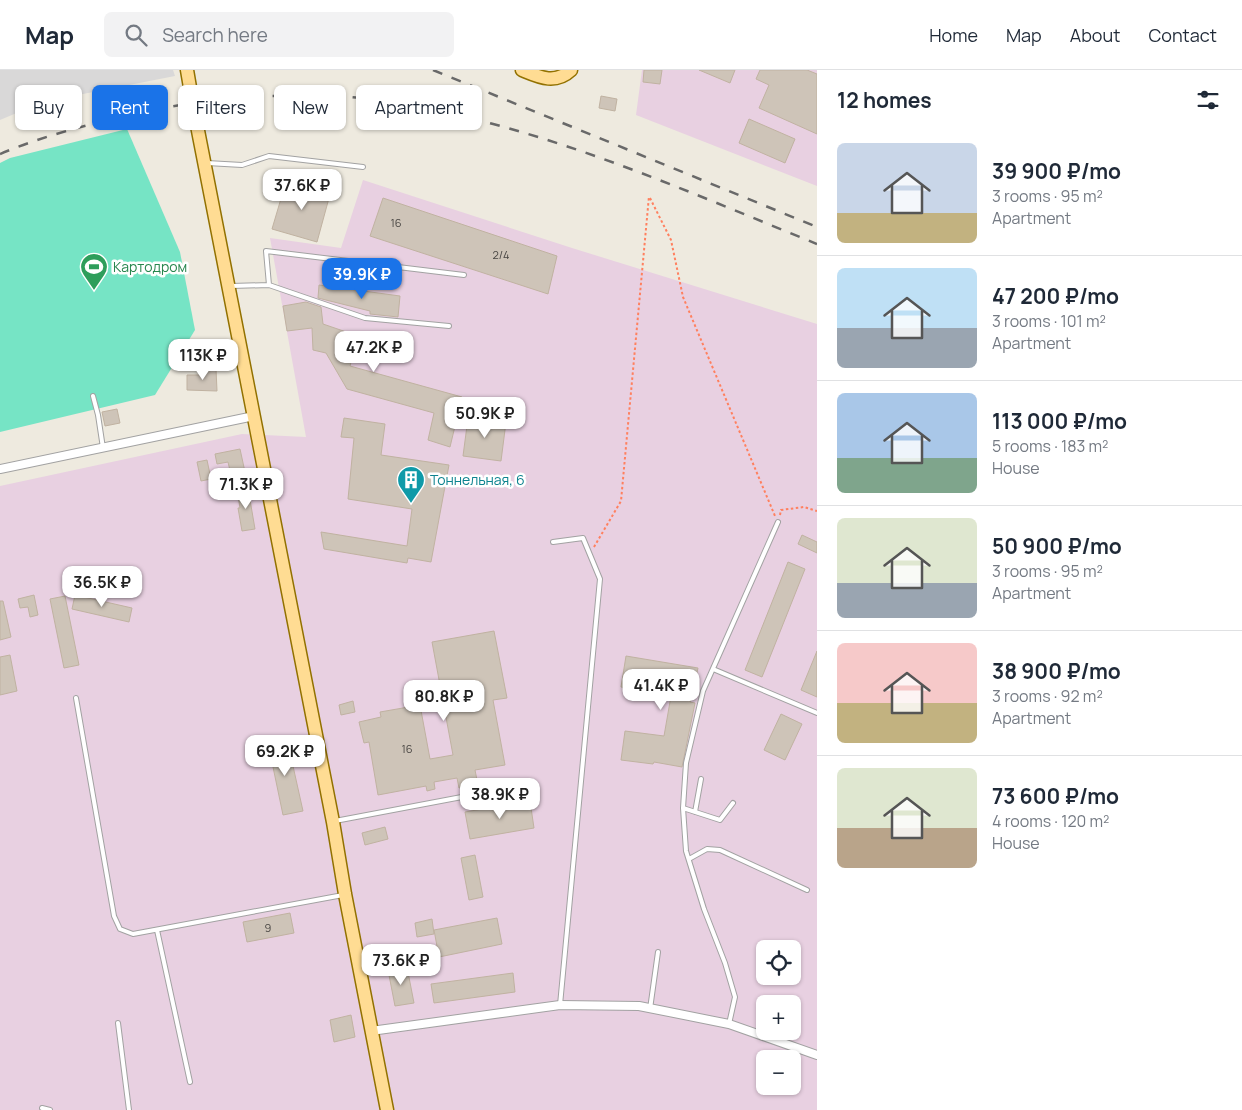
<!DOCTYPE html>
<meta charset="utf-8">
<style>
:root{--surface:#fff;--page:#f2f2f3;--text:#1f2937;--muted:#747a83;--line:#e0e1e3;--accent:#1a73e8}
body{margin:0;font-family:Manrope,sans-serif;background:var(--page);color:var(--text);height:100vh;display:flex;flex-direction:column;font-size:19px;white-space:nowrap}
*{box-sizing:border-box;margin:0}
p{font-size:16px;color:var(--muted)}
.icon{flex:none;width:28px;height:28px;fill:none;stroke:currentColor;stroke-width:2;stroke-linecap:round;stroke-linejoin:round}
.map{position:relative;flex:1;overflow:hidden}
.details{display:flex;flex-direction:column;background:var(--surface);width:425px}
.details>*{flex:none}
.guide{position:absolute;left:15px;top:15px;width:475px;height:45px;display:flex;gap:10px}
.fabs{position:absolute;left:756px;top:870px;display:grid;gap:10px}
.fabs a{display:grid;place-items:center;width:45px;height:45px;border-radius:8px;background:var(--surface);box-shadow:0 1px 4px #0004;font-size:25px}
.price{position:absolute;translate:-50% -42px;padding:0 11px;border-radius:10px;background:#fff;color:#222;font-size:16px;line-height:32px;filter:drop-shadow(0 1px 2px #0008)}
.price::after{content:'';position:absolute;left:50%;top:30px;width:15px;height:11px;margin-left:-8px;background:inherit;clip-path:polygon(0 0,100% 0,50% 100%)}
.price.current{background:var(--accent);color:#fff}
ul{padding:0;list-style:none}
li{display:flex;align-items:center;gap:15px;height:125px;padding:0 20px}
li+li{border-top:1px solid var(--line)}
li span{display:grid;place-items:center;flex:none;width:140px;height:100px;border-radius:8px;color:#555}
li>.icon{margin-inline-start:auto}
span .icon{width:60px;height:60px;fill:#fffc;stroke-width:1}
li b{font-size:21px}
h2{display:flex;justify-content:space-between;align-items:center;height:60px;padding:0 20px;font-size:21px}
.tag{padding:0 18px;border-radius:8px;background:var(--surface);box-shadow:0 1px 4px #0004;font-size:18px;line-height:45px}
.tag.current{background:var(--accent);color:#fff}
header{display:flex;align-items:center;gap:30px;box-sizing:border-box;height:70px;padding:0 25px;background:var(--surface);border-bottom:1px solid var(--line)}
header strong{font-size:24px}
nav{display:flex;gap:28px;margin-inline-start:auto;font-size:18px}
.search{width:350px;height:45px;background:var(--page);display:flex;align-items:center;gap:12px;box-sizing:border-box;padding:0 18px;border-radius:8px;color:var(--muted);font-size:19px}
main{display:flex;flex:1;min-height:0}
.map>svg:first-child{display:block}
</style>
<header>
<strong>Map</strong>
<div class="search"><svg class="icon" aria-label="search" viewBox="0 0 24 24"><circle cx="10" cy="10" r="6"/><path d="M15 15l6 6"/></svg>Search here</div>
<nav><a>Home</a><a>Map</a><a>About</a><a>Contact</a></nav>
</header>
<main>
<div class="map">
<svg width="817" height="1040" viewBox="0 0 817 1040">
<rect width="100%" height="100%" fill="#eeeadf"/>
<path fill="#d9d8d8" d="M0 0H173L175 6 83 24 19 42 0 50Z"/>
<path fill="#e8d0e1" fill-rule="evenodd" d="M642 0H817V116L636 45Z
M363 110 572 178 817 254V1040H0V416L242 364 306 367 270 168 341 178ZM765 879H792V906H765ZM765 934H792V961H765ZM765 989H792V1016H765Z"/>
<path fill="#76e4c5" d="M127 59 180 182 195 260 155 325 0 362V93L10 88Z"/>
<path fill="#cec4b8" stroke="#c0b2a1" d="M644 0H662L660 14 643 12Z
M699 0H735L730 13Z
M760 0H807L817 4V64L759 38 769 15 756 9Z
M601 26 617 29 615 41 599 38Z
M749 49 795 69 785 93 739 73Z
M317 104 327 106 324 127 329 128 317 172 272 159 285 115 314 124Z
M383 128 557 186 548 224 370 166Z
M319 215 400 226 398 247 370 244V241L318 228Z
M306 232 321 237 323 254 358 266 350 296 462 327 450 377 428 370 434 343 347 319 326 283 313 280 312 258 287 261 283 236Z
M204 299H216L217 321 187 320V305H204Z
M117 339 120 353 105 356 102 342Z
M344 348 385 354 381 385 449 395 431 492 408 488 407 493 324 479 321 462 407 476 412 439 348 429 354 368 341 367Z
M468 348 506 352 501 391 463 386Z
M240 379 245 402 231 405 228 392 217 394 215 384Z
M207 390 211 409 201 411 197 392Z
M248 418 255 459 242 461 238 438H240L237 420Z
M802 465 817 472V483L798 474Z
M788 492 805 499 762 607 745 600Z
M34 525 38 545 30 547 28 537 20 538 18 529Z
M75 525 132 538 129 552 72 539Z
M65 526 79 595 64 598 50 529Z
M0 531H3L11 567 0 570Z
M494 561 507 628 493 630 505 695 475 700 478 715 459 718 457 708 434 712 435 719 427 721 426 716 378 725 369 672 364 673 359 652 381 647 380 642 420 635 430 689 453 685 432 572Z
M817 581V627L801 620Z
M10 585 17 621 0 625V587Z
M626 586 698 598 690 632 695 633 682 697 654 692 653 694 621 690 625 661 664 666 671 626 621 617Z
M353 631 355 642 341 645 339 635Z
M781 644 802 654 785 690 764 680Z
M287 669 303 741 283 745 268 673Z
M530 731 534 758 470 769 465 742Z
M385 757 388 769 365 775 362 763Z
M475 785 483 827 469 830 461 788Z
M290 843 294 863 247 872 243 852Z
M497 848 502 874 439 887 434 860Z
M432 849 434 864 417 867 415 853Z
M407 897 414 933 395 936 388 900Z
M513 903 515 922 434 933 431 914Z
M351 945 355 967 334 972 330 950Z"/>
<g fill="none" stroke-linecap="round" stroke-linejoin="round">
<defs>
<path id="lane" d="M207 93 242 95 269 86 363 97
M269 215 266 181 464 205
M231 216 269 215 365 248 449 256
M93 326 98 345 103 378
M553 472 583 468 600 509 560 935
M713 599 817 643
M76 628 114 846 120 859 133 864 343 825
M683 738 720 750 733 733
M695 742 701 709
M335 751 525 715
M689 789 707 779 720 780 807 820
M157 860 190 1012
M650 939 658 882
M118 953 129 1040
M729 954 735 927 725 893 704 839 686 781 683 738 686 693 703 621 778 452
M42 1038 50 1040"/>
<path id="street" d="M0 399 254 346
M371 961 560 935 639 936 729 954 817 985"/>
<path id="primary" d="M187 0 193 35 333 752 345 824 387 1040
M522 0C539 7 555 15 571 0"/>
</defs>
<use href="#lane" stroke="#a2a2a2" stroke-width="6"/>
<use href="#street" stroke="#a2a2a2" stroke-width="10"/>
<use href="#primary" stroke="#927100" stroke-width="15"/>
<path stroke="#ff805f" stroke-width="2" stroke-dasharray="2.5 2.5" stroke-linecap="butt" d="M650 128 671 170 683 227 775 446
M780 445 781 440 804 437 817 441
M594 477 621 431 649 126"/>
<use href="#lane" stroke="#fff" stroke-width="4"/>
<use href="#street" stroke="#fff" stroke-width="8"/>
<use href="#primary" stroke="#ffdc93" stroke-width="12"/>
<path stroke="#696969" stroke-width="2.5" stroke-dasharray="10 10" stroke-linecap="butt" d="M433 0 817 157
M0 84C40 67 92 53 135 44 196 30 254 24 317 26 331 27 345 26 359 28 520 46 669 114 817 174"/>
</g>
<defs>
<symbol id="stadium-pin" viewBox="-11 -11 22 30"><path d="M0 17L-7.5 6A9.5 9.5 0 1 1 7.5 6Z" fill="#2e9e5b" stroke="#fff"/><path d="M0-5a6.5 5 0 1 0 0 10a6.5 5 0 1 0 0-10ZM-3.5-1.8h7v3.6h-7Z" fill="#fff"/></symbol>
<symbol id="building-pin" viewBox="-11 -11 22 30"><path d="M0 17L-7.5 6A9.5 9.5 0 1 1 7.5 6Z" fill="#0f9aa8" stroke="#fff"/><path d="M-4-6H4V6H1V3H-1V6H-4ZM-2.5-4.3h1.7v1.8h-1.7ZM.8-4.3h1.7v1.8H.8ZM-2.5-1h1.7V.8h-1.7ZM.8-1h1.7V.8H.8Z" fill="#fff"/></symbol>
</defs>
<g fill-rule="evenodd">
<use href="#stadium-pin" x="78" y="181" width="32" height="43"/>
<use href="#building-pin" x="395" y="394" width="32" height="43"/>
</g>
<g text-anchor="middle" stroke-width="5" stroke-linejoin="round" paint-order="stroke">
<g font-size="11" fill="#484542">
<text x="396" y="157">16</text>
<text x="501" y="189">2/4</text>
<text x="407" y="683">16</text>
<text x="268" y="862">9</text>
</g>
<g font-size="14" fill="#27864d" stroke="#fff" text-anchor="start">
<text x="113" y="202">Картодром</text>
</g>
<g font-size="14" fill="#0d838f" stroke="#fff" text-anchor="start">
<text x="430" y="415">Тоннельная, 6</text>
</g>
</g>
</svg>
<div class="fabs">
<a><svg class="icon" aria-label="locate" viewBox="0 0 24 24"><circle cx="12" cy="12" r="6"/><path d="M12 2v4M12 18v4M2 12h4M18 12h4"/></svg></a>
<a>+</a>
<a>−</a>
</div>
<b class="price" style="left:302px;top:141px">37.6K ₽</b>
<b class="price current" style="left:362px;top:230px">39.9K ₽</b>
<b class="price" style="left:374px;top:303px">47.2K ₽</b>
<b class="price" style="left:203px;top:311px">113K ₽</b>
<b class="price" style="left:485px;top:369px">50.9K ₽</b>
<b class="price" style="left:246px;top:440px">71.3K ₽</b>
<b class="price" style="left:102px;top:538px">36.5K ₽</b>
<b class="price" style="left:661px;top:641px">41.4K ₽</b>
<b class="price" style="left:444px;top:652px">80.8K ₽</b>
<b class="price" style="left:285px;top:707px">69.2K ₽</b>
<b class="price" style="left:500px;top:750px">38.9K ₽</b>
<b class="price" style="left:401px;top:916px">73.6K ₽</b>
<div class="guide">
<a class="tag">Buy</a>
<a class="tag current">Rent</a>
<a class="tag">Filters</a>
<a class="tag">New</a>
<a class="tag">Apartment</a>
</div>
</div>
<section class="details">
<h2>12 homes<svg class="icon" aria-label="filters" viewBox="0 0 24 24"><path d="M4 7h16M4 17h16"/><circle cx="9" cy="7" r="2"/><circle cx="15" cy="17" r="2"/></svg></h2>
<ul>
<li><span style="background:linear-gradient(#c9d6e8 70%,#c2b280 0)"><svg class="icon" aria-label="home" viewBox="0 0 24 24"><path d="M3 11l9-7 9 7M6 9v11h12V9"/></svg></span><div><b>39 900 ₽/mo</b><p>3 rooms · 95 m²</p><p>Apartment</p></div></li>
<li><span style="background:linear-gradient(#bfe0f5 60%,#9aa5b1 0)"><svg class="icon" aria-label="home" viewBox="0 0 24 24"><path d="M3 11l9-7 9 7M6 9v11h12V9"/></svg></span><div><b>47 200 ₽/mo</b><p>3 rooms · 101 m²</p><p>Apartment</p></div></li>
<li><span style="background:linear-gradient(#a9c7e8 65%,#7fa58c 0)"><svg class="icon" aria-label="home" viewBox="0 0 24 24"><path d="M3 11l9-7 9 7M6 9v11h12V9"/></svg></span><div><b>113 000 ₽/mo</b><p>5 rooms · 183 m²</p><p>House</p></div></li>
<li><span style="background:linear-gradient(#dfe7d0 65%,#9aa5b1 0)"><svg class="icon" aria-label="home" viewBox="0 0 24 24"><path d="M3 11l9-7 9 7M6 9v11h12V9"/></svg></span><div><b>50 900 ₽/mo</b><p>3 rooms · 95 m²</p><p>Apartment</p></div></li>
<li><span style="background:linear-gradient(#f6c9c9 60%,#c2b280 0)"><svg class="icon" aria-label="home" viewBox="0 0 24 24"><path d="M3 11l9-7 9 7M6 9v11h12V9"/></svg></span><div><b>38 900 ₽/mo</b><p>3 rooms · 92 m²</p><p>Apartment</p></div></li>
<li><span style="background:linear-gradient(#dfe7d0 60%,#b9a48a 0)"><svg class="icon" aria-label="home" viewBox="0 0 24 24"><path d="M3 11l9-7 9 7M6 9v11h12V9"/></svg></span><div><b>73 600 ₽/mo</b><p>4 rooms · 120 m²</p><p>House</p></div></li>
</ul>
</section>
</main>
